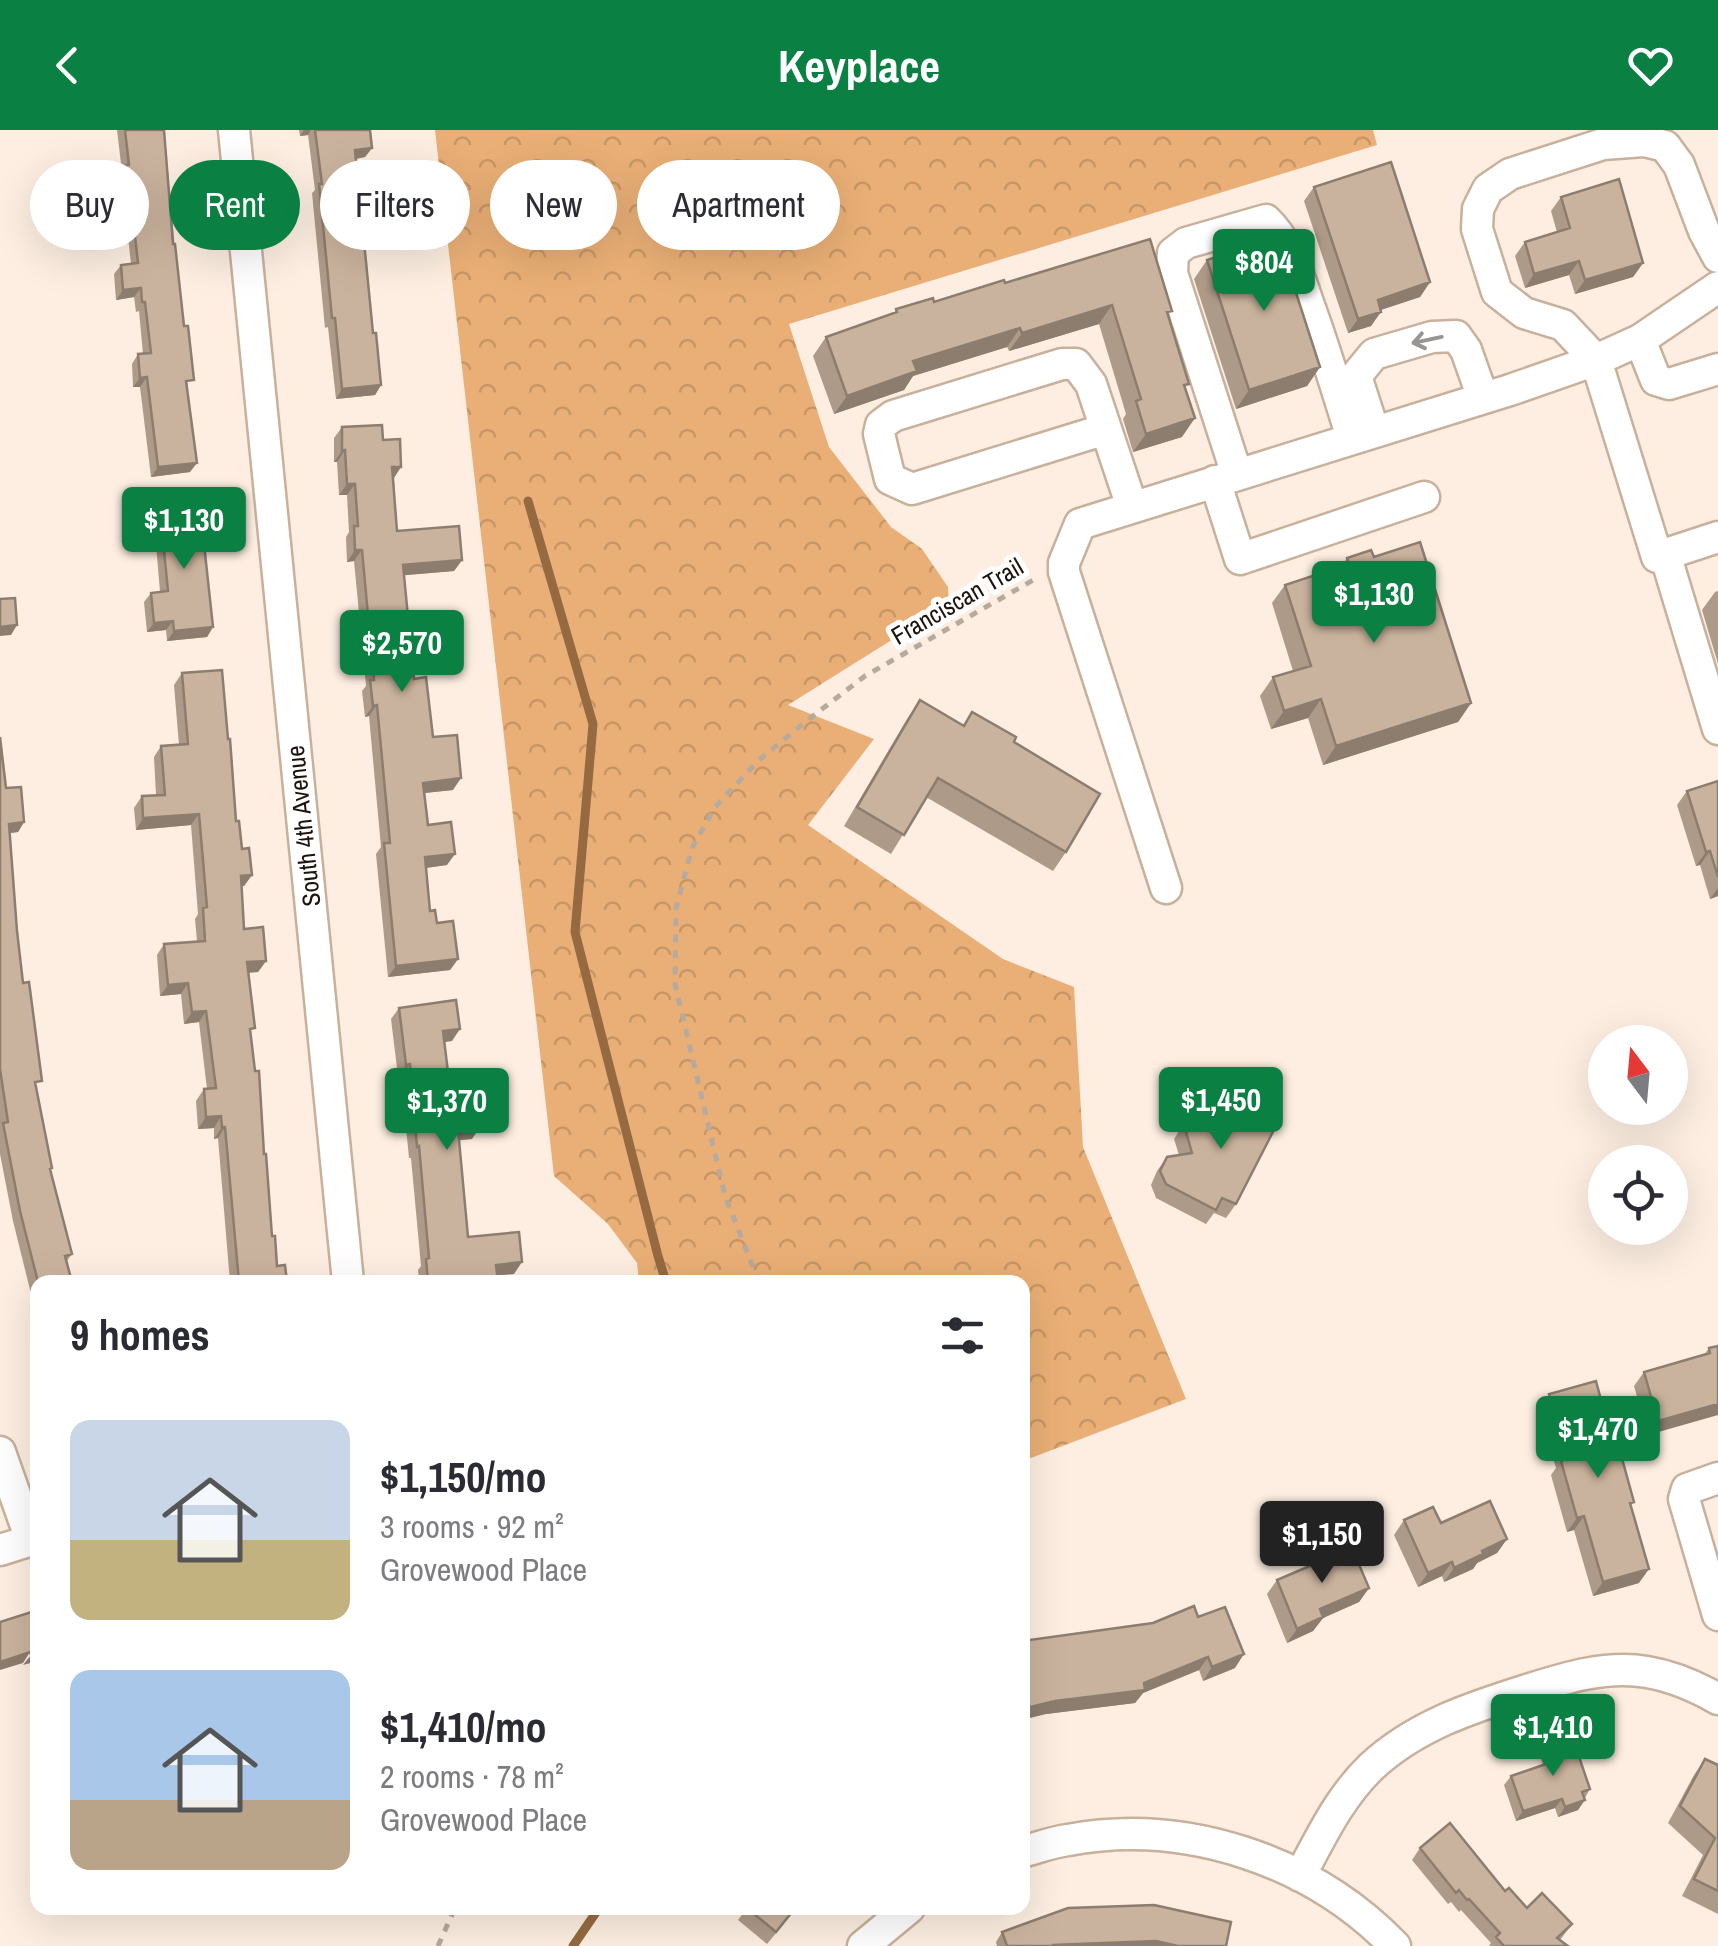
<!DOCTYPE html>
<meta charset="utf-8">
<style>
:root{--surface:#fff;--page:#f7f7f7;--text:#2b2b33;--muted:#7c7c81;--accent:#0b8043}
body{margin:0;font-family:"Archivo Narrow",sans-serif;background:var(--page);color:var(--text);height:100vh;display:flex;flex-direction:column;font-size:38px;white-space:nowrap}
*{box-sizing:border-box;margin:0}
p{font-size:32px;color:var(--muted)}
.icon{flex:none;width:55px;height:55px;fill:none;stroke:currentColor;stroke-width:2;stroke-linecap:round;stroke-linejoin:round}
.map{position:relative;flex:1;overflow:hidden}
.drawer{position:absolute;left:30px;top:1145px;width:1000px;height:640px;display:flex;flex-direction:column;background:var(--surface);border-radius:20px;box-shadow:0 10px 40px #0002}
.drawer>*{flex:none}
.banner{position:absolute;left:30px;top:30px;width:1000px;height:90px;display:flex;gap:20px}
.needle{width:65px;rotate:344deg}
.buttons{position:absolute;left:1588px;top:895px;display:grid;gap:20px}
.buttons a{display:grid;place-items:center;width:100px;height:100px;border-radius:50%;background:var(--surface);box-shadow:0 10px 40px #0002;font-size:50px}
.price{position:absolute;translate:-50% -85px;padding:0 22px;border-radius:10px;background:var(--accent);color:#fff;font-size:32px;line-height:65px;filter:drop-shadow(0 2px 5px #0008)}
.price::after{content:'';position:absolute;left:50%;top:60px;width:30px;height:22px;margin-left:-15px;background:inherit;clip-path:polygon(0 0,100% 0,50% 100%)}
.price.on{background:#222;color:#fff}
ul{padding:0;list-style:none}
li{display:flex;align-items:center;gap:30px;height:250px;padding:0 40px}
li span{display:grid;place-items:center;flex:none;width:280px;height:200px;border-radius:20px;color:#555}
li>.icon{margin-inline-start:auto}
span .icon{width:120px;height:120px;fill:#fffc;stroke-width:1}
li b{font-size:42px}
h2{display:flex;justify-content:space-between;align-items:center;height:120px;padding:0 40px;font-size:42px}
.pill{padding:0 35px;border-radius:45px;background:var(--surface);box-shadow:0 10px 40px #0002;font-size:35px;line-height:90px}
.pill.on{background:var(--accent);color:#fff}
header{display:flex;justify-content:space-between;align-items:center;height:130px;padding:0 40px;background:var(--accent);color:#fff;font-size:45px;font-weight:700}
.map>svg:first-child{display:block}
</style>
<header><svg class="icon" aria-label="back" viewBox="0 0 24 24"><path d="M15 5l-7 7 7 7"/></svg>Keyplace<svg class="icon" aria-label="heart" viewBox="0 0 24 24"><path d="M12 20l-8-8c-3-5 5-10 8-4 3-6 11-1 8 4z"/></svg></header>
<div class="map">
<svg width="1718" height="1816" viewBox="0 0 1718 1816">
<defs>
<pattern id="forest-crowns" width="20" height="18" patternUnits="userSpaceOnUse" patternTransform="scale(2.5)"><rect width="20" height="18" fill="#eaaf76"/><path d="M2 6a3 3 0 1 1 6 0M12 15a3 3 0 1 1 6 0" fill="none" stroke="#c89665"/></pattern>
</defs>
<rect width="100%" height="100%" fill="#fdeee1"/>
<path fill="url(#forest-crowns)" d="M435 0H1373L1377 15 789 194 829 317 891 397 922 419 948 457 949 474 788 575 874 609 808 695 1003 829 1074 857 1083 1017 1186 1269 1023 1331 1022 1152H639L637 1133 608 1094 554 1046Z"/>
<g fill="none" stroke-linecap="round" stroke-linejoin="round">
<path stroke="#956a41" stroke-width="9" d="M528 371 593 594 575 802 658 1126 666 1152
M573 1816 599 1778"/>
<defs>
<path id="minor" d="M234 0 348 1152
M1718 127 1704 101 1679 35 1665 16 1644 11 1603 14 1510 44 1488 59 1478 79 1477 99 1497 162 1524 183 1563 195 1596 230 1657 427 1718 407
M1640 210 1656 250 1669 254 1718 239
M1106 299 912 359 890 349 879 304 881 295 893 286 1062 234H1076L1091 254 1132 377
M1374 302 1356 246 1374 224 1432 207 1456 206 1466 220 1483 268
M1237 345 1172 143 1173 123 1186 113 1266 90C1291 114 1299 148 1311 181 1326 223 1339 266 1352 308
M1215 351 1240 429 1424 367
M1665 424 1718 599
M1166 758 1064 442V433L1080 394 1510 260 1596 230 1640 210 1718 157
M0 1322 31 1410
M1718 1348 1687 1359 1684 1369 1718 1485
M0 1420 38 1408
M1022 1722C1037 1718 1052 1712 1068 1710 1185 1688 1312 1730 1395 1816
M1300 1746C1321 1707 1339 1668 1371 1637 1415 1596 1470 1578 1527 1560 1565 1548 1606 1535 1647 1542 1671 1546 1697 1557 1718 1569
M863 1816 909 1778"/>
</defs>
<use href="#minor" stroke="#c8b19c" stroke-width="35"/>
<path stroke="#b6a99e" stroke-width="5" stroke-dasharray="8 8" stroke-linecap="butt" d="M759 1152 725 1066 675 854 676 778 692 718 715 677 760 629 809 589 865 546 1035 449
M438 1816 455 1778"/>
<use href="#minor" stroke="#fff" stroke-width="30"/>
</g>
<path fill="#ae9a88" d="M117 0H164L188 259 190 342 151 347 140 257H133L132 234 138 224H143L139 181 136 182 134 167 116 170 114 144 121 135 131 134 127 98H124L120 44 122 42Z
M299 0H370L372 18 365 27 356 29 373 203 381 255 375 265 336 269 328 197 325 198 312 63 315 60 308 5 300 6Z
M1314 57 1430 152 1420 167 1381 180 1371 196 1348 203 1304 71Z
M1561 67 1643 133 1633 147 1575 164 1569 145 1525 158 1515 126 1525 112 1557 102 1551 81Z
M1207 130 1320 237 1307 256 1236 279 1194 149Z
M1005 153 1168 186 1186 258 1182 307 1133 322 1123 289 1126 284 1099 194 1009 221 1007 217 913 246 904 260 834 284 813 226 826 207 894 183 896 179 934 172Z
M342 297 383 310 394 348 397 401 462 430 454 441 404 445 414 549 433 607 453 660 424 663 428 695 447 735 426 738 430 781 458 829 450 840 388 847 376 724 381 717 369 586 365 587 362 561 366 556 354 431 347 432 346 407 349 402 347 365H339L337 332H334V308Z
M160 380 213 497 207 507 167 511 166 500 147 502 144 472 151 463 160 462 154 390Z
M1374 427 1471 573 1458 592 1323 635 1308 588 1271 599 1260 566 1273 547 1293 541 1272 473 1285 455 1341 437 1347 428Z
M1718 461V534L1702 480 1715 462Z
M182 543 236 691 242 719 252 745 244 756H241L244 799 266 831 258 842 248 843 250 904 272 1106 277 1136 287 1152H230L218 1008 214 1009V998L198 999 196 971 204 959H207L199 892 184 894 181 864 160 866 157 825 164 814 197 811 195 789 198 784 191 695 136 700 134 678 142 666 156 665 154 627 161 616 179 615 174 555Z
M920 570 963 595 972 582 1014 612 1066 722 1053 741 926 667 891 724 844 696 907 589Z
M0 607 6 658 24 692 18 702 9 703 17 801 36 959 51 1041 72 1124 66 1132 38 1152V1202L32 1184 35 1180 13 1091 0 1024Z
M1718 651V766L1710 769 1700 735 1696 736 1677 675 1687 661Z
M399 878 452 911 444 912 450 959 472 1009 459 1010 468 1107 514 1144 497 1145 498 1152H419L418 1140 421 1136 411 1028H409L401 946H398L391 889Z
M1226 971 1236 1074 1226 1088 1214 1083 1206 1094 1156 1068 1151 1055 1157 1041 1167 1027 1179 1025 1174 1009 1190 984 1215 988Z
M1718 1216 1648 1305 1634 1256 1644 1242 1704 1225 1709 1218Z
M1549 1264 1613 1315 1634 1372 1631 1375 1639 1453 1593 1466 1574 1400 1567 1402 1551 1345 1556 1338 1539 1279Z
M1404 1390 1441 1393 1507 1409 1497 1423 1477 1433 1473 1439 1444 1452 1442 1446 1418 1457 1394 1405Z
M1277 1450 1369 1458 1359 1472 1323 1488 1313 1501 1287 1513 1267 1464Z
M1198 1487 1235 1538 1203 1551 1199 1540 1143 1563 1135 1573 1046 1584Z
M1546 1612 1590 1659 1578 1680 1558 1687 1555 1678 1516 1691 1504 1655 1511 1646 1543 1635 1539 1621Z
M1705 1629 1718 1635V1784L1682 1766 1703 1725 1668 1693 1694 1645Z
M1420 1718 1505 1761 1527 1778 1572 1794 1560 1810 1568 1816H1489L1491 1813 1461 1780 1459 1782 1451 1772 1448 1774 1412 1730Z
M738 1778H797L767 1814 738 1790 744 1782Z
M1002 1802 1226 1816H997L996 1812Z"/>
<path fill="#8d7d6f" d="M304 0H311L308 5 300 6Z
M372 18 365 27 348 30 355 20Z
M1579 131 1569 145 1525 158 1534 144Z
M1643 133 1633 147 1575 164 1585 150Z
M1430 152 1420 167 1368 184 1378 170Z
M141 158 134 167 116 170 123 160Z
M1112 175 1099 194 1009 221 1022 203Z
M1381 182 1371 196 1348 203 1358 189Z
M1020 198 1007 217 913 246 904 260 834 284 847 266 913 231Z
M1320 237 1307 256 1236 279 1249 260Z
M147 247 140 257H133L140 248Z
M381 255 375 265 336 269 342 259Z
M1195 288 1182 307 1133 322 1146 304Z
M345 320 337 332H334L342 321Z
M197 333 190 342 151 347 158 337Z
M392 337H401L394 348H384Z
M347 354H355L347 365H339Z
M355 420H362L354 431 347 432Z
M462 430 454 441 396 446 403 435Z
M173 491 166 500 147 502 154 493Z
M17 495 11 505 0 506V497Z
M213 497 207 507 167 511 174 501Z
M1321 569 1308 588 1271 599 1284 581Z
M1471 573 1458 592 1323 635 1336 616Z
M377 575 369 586 365 587 373 576Z
M461 648 453 660 415 664 423 653Z
M199 684 191 695 136 700 143 688Z
M24 692 18 702 2 704 9 694Z
M1710 721 1700 735 1696 736 1706 722Z
M455 724 447 735 417 739 425 727Z
M252 745 244 756 233 757 241 746Z
M1718 758V766L1710 769Z
M458 829 450 840 388 847 396 836Z
M266 831 258 842 239 843 247 832Z
M188 853 181 864 160 866 168 855Z
M206 881 199 892 184 894 192 882Z
M460 899 452 911 434 913 443 901Z
M410 934 401 946H398L406 935Z
M221 986 214 998 198 999 206 987Z
M222 997H225L218 1008 214 1009Z
M480 997 472 1009 450 1011 458 999Z
M522 1132 514 1144 488 1146 496 1135Z
M1718 1274V1285L1648 1305 1658 1291Z
M1584 1386 1574 1400 1567 1402 1577 1388Z
M1507 1409 1497 1423 1477 1433 1473 1439 1444 1452 1454 1438Z
M1452 1432 1442 1446 1418 1457 1428 1443Z
M1649 1439 1639 1453 1593 1466 1603 1452Z
M1369 1458 1359 1472 1323 1488 1313 1501 1287 1513 1297 1499 1320 1479Z
M30 1522 23 1533 0 1540V1532Z
M38 1523V1531L23 1535 31 1525Z
M1244 1524 1235 1538 1203 1551 1212 1537Z
M1208 1527 1199 1540 1143 1563 1135 1573 1046 1584 1022 1590V1579L1144 1553Z
M1562 1669 1555 1678 1516 1691 1523 1681Z
M1585 1670 1578 1680 1558 1687 1565 1677Z
M1156 1811 1178 1816H1054V1815Z"/>
<path fill="#cab39e" stroke="#8d7d6f" stroke-width="2.5" d="M125 0H164L173 114H175L184 196H188L194 250 186 251 197 333 158 337 147 247 140 248 138 224 151 223 145 172H142L141 158 123 160 121 135 138 133 133 88H131L126 35H129Z
M315 0H370L372 18 355 20 373 203H376L381 255 342 259 335 188H332L319 54H322Z
M1391 32 1430 152 1378 170 1381 182 1358 189 1314 57Z
M1619 49 1643 133 1585 150 1579 131 1534 144 1525 112 1570 98 1561 67Z
M1278 107 1320 237 1249 260 1207 130Z
M1150 109 1172 181 1167 182 1189 254 1184 255 1195 288 1146 304 1136 271 1141 269 1112 175 1022 203 1020 198 913 231 917 241 847 266 826 207 897 182 896 179 933 168 934 172 1004 150 1005 153Z
M382 295 383 310 400 309 401 337H392L397 401 459 396 462 430 403 435 414 549 426 547 433 607 457 605 461 648 423 653 428 695 451 692 455 724 425 727 430 781 435 780 437 793 453 791 458 829 396 836 384 713H390L377 575 373 576 370 550H374L362 420H355L354 396H358L355 354H347L345 320 342 321V297Z
M200 377 213 497 174 501 173 491 154 493 151 463 168 461 160 380Z
M1420 412 1471 573 1336 616 1321 569 1284 581 1273 547 1311 536 1285 455 1349 434 1347 428 1371 420 1374 427Z
M15 468 17 495 0 497V469Z
M222 540 228 609H230L236 691H239L242 719 249 718 252 745 241 746 244 799 263 797 266 831 247 832 255 898 250 899 255 941H259L264 1024H266L272 1106H275L277 1136 285 1135 287 1152H239L225 997H222L221 986 206 987 204 959 216 958 206 881 192 882 188 853 168 855 164 814 205 811 203 778 207 777 199 684 143 688 142 666 165 665 161 616 188 614 182 543Z
M920 570 964 596 972 582 1016 607 1014 612 1100 664 1066 722 938 648 904 705 857 677Z
M0 607 6 658 21 657 24 692 9 694 17 801 23 853 29 852 42 951 35 952 52 1038 50 1039 72 1124 65 1126 72 1152H38L20 1081 3 993 8 992 0 939Z
M1718 651V747L1710 721 1706 722 1687 661Z
M456 870 460 899 443 901 450 959 476 957 480 997 458 999 468 1107 519 1102 522 1132 496 1135 498 1152H428L426 1129 429 1128 419 1016 417 1017 410 934 406 935 399 878Z
M1235 965 1280 988 1236 1074 1222 1068 1216 1080 1166 1054 1160 1041 1167 1027 1192 1023 1184 995 1190 984 1202 982 1217 989 1226 971Z
M1718 1216V1274L1658 1291 1644 1242 1710 1223 1709 1218Z
M1596 1251 1613 1315 1618 1314 1634 1372 1630 1373 1649 1439 1603 1452 1584 1386 1577 1388 1561 1331 1567 1329 1549 1264Z
M1490 1371 1507 1409 1482 1421 1483 1424 1454 1438 1452 1432 1428 1443 1404 1390 1433 1377 1441 1393Z
M1352 1418 1369 1458 1320 1479 1323 1487 1297 1499 1277 1450Z
M1194 1476 1198 1487 1225 1477 1244 1524 1212 1537 1208 1527 1144 1553 1145 1560 1055 1571 1022 1579V1511L1153 1493Z
M38 1480V1523L31 1525 30 1522 0 1532V1492Z
M1564 1606 1570 1626 1578 1624 1590 1659 1582 1662 1585 1670 1565 1677 1562 1669 1523 1681 1511 1646 1552 1632 1546 1612Z
M1705 1629 1718 1635V1761L1694 1749 1715 1708 1680 1676Z
M1450 1693 1505 1761 1509 1758 1527 1778 1542 1763 1572 1794 1557 1808 1568 1816H1504L1496 1807 1500 1803 1469 1769 1467 1770 1459 1760 1456 1763 1420 1718Z
M1154 1775 1231 1792 1226 1816H1178L1156 1811 1054 1815 1055 1816H1007L1002 1802 1068 1778Z
M747 1778H795L776 1802Z"/>
<defs><path id="oneway-shaft" d="M-6 0H5M1.5-3L5.5 0L1.5 3" fill="none" stroke-width="1.6" stroke-linecap="round" stroke-linejoin="round" transform="scale(2.5)"/></defs>
<use stroke="#999592" href="#oneway-shaft" transform="translate(1427 210) rotate(168)"/>
<g text-anchor="middle" stroke-width="10" stroke-linejoin="round" paint-order="stroke">
<g font-size="25" fill="#1c130c" stroke="#fff">
<text transform="translate(957 471) rotate(-30)" y="9">Franciscan Trail</text>
<text transform="translate(303 696) rotate(-96)" y="9">South 4th Avenue</text>
</g>
</g>
</svg>
<div class="buttons">
<a><svg class="needle" viewBox="-14 -14 28 28"><path d="M0-13l5 13h-10z" fill="#e53935"/><path d="M0 13l5-13h-10z" fill="#7c7c81"/></svg></a>
<a><svg class="icon" aria-label="locate" viewBox="0 0 24 24"><circle cx="12" cy="12" r="6"/><path d="M12 2v4M12 18v4M2 12h4M18 12h4"/></svg></a>
</div>
<b class="price" style="left:1264px;top:184px">$804</b>
<b class="price" style="left:184px;top:442px">$1,130</b>
<b class="price" style="left:1374px;top:516px">$1,130</b>
<b class="price" style="left:402px;top:565px">$2,570</b>
<b class="price" style="left:1221px;top:1022px">$1,450</b>
<b class="price" style="left:447px;top:1023px">$1,370</b>
<b class="price" style="left:1598px;top:1351px">$1,470</b>
<b class="price on" style="left:1322px;top:1456px">$1,150</b>
<b class="price" style="left:1553px;top:1649px">$1,410</b>
<div class="banner">
<a class="pill">Buy</a>
<a class="pill on">Rent</a>
<a class="pill">Filters</a>
<a class="pill">New</a>
<a class="pill">Apartment</a>
</div>
<section class="drawer">
<h2>9 homes<svg class="icon" aria-label="filters" viewBox="0 0 24 24"><path d="M4 7h16M4 17h16"/><circle cx="9" cy="7" r="2"/><circle cx="15" cy="17" r="2"/></svg></h2>
<ul>
<li><span style="background:linear-gradient(#c9d6e8 60%,#c2b280 0)"><svg class="icon" aria-label="home" viewBox="0 0 24 24"><path d="M3 11l9-7 9 7M6 9v11h12V9"/></svg></span><div><b>$1,150/mo</b><p>3 rooms · 92 m²</p><p>Grovewood Place</p></div></li>
<li><span style="background:linear-gradient(#a9c7e8 65%,#b9a48a 0)"><svg class="icon" aria-label="home" viewBox="0 0 24 24"><path d="M3 11l9-7 9 7M6 9v11h12V9"/></svg></span><div><b>$1,410/mo</b><p>2 rooms · 78 m²</p><p>Grovewood Place</p></div></li>
</ul>
</section>
</div>
